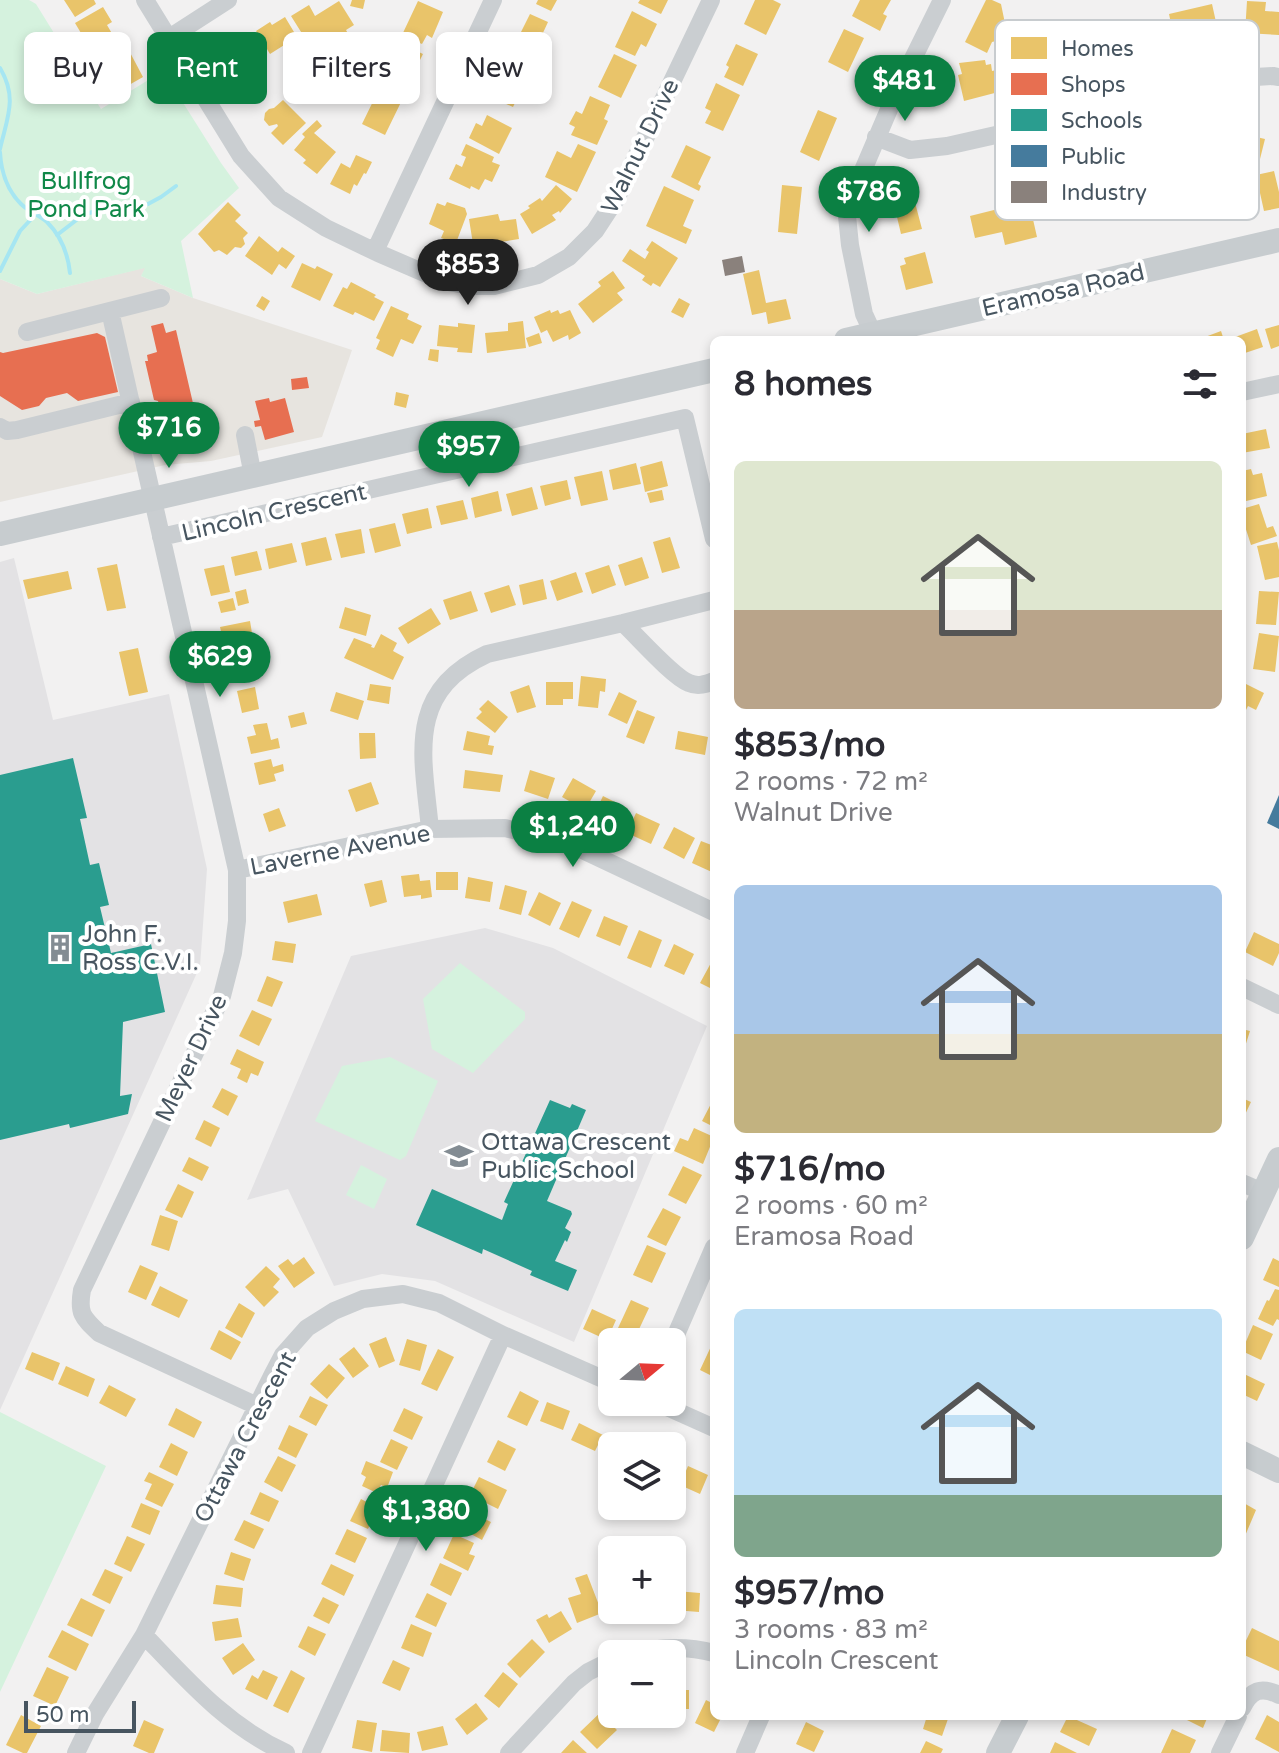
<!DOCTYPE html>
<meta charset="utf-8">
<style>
:root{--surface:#fff;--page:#f7f7f7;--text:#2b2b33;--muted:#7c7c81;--accent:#0b8043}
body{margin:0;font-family:"Varela Round",sans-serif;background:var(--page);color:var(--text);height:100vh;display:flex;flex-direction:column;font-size:30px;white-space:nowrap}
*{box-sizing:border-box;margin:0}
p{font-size:26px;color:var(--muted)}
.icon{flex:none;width:44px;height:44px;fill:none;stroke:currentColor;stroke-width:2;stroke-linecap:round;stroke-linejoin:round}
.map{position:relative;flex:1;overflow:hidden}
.details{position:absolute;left:710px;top:336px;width:536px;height:1384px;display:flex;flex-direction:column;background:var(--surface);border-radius:12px;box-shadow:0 4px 12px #0003}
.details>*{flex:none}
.guide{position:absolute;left:24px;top:32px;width:566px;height:72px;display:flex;gap:16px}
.needle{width:52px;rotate:71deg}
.fabs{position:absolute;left:598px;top:1328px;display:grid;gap:16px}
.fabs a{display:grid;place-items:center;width:88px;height:88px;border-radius:12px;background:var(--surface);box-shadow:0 4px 12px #0003;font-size:40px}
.scale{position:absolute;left:24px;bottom:20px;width:112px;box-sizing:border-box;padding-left:8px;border:4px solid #475560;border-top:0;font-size:22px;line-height:28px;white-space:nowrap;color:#475560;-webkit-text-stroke:6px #fff;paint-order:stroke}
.price{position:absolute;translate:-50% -68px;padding:0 18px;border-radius:28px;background:var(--accent);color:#fff;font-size:26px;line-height:52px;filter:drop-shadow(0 2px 4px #0008)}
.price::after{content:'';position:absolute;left:50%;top:48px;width:24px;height:18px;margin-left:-12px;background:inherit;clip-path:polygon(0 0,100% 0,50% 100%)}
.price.current{background:#222;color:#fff}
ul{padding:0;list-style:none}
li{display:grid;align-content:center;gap:16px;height:424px;padding:0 24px}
li span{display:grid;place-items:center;height:248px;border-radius:12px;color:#555}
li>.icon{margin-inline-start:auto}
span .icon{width:144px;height:144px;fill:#fffc;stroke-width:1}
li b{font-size:34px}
h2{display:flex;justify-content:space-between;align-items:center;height:96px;padding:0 24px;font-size:34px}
.pill{padding:0 28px;border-radius:12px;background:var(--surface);box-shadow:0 4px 12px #0003;font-size:28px;line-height:72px}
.pill.current{background:var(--accent);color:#fff}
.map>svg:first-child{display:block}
</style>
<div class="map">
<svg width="1279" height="1753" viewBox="0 0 1279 1753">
<rect width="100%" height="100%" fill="#f2f1f1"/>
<path fill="#e7e4df" d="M147 267 141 276 193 298 352 350 322 437 211 461 165 465 0 502V279L37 294Z"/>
<path fill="#e3e2e4" d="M14 558 53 720 169 694 207 869 200 966 0 1410V562Z
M485 928 553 948 707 1026 574 1342 435 1281 382 1274 334 1286 288 1189 247 1200 351 956Z"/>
<path fill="#d5f2de" d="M0 0H29L36 4 101 109 163 71 221 163 239 188 181 241 193 298 141 276 145 268 37 294 0 279Z
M460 963 525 1012V1019L473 1073 432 1049 423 999Z
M390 1057 438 1081 406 1156 400 1160 315 1121 342 1066Z
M361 1165 387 1179 374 1209 346 1195Z
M0 1412 106 1466 0 1692Z"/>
<path fill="#e9c46a" d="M64 0H94L96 4 75 17Z
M352 0H365L363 9 350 6Z
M538 0H557L551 11 536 4Z
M640 0H668L661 14 638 3Z
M755 0H773L781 4 766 35 744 24Z
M860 0H891L883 14 887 16 880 31 852 16Z
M986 0H992L1001 4 1008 38 992 42 987 53 965 42Z
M339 1 354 25 346 30 351 39 318 59 291 16 309 5 315 16Z
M418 1 443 12 432 38 427 35 422 44 402 35Z
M1247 1 1266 2 1265 11 1279 12V35L1245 33Z
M1212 4 1216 22 1206 24 1208 30 1174 38 1169 14Z
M103 7 112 22 107 25 117 42 94 55 75 23Z
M632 11 657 24 646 47 641 44 635 56 615 47Z
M530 14 548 22 530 61 511 52Z
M285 17 297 37 270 54 256 31 270 22 272 25Z
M844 29 864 38 848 72 828 62Z
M243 38 247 45 245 46 257 67 237 82 222 57 233 50 230 45Z
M398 42 423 54 406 88 382 76Z
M125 43 143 77 122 89 109 66 104 69 98 59Z
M736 44 758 54 743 86 724 77 729 67 726 65Z
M614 54 637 65 621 98 598 87Z
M508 57 538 72 529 91 522 88 513 107 493 98 499 86 495 84Z
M985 60 986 65 991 64 992 71 1005 68 1010 89 964 101 958 75 962 74 959 63Z
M716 83 740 95 723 131 705 123 711 111 705 108Z
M381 85 404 96 385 135 362 124Z
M590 96 610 105 604 119 608 121 597 145 571 135 575 127 569 124 576 111 582 114Z
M283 100 306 123 283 145 271 133 278 126 277 124 269 126 264 120 265 113 269 109 274 108Z
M818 110 837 118 819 161 800 152Z
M487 115 512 128 499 154 469 138 476 123 482 126Z
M317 120 322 126 314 133 336 152 317 174 303 163 306 160 294 150 305 137 302 134Z
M1235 132 1265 139 1260 159 1231 152Z
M466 144 494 157 492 162 500 165 492 182 485 179 479 190 471 186 470 189 449 179 456 164 462 167 466 157 461 155Z
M578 144 596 152 577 192 545 177 557 151 571 158Z
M686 145 711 157 698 184 701 186 699 191 671 177Z
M356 155 372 162 366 174 364 173 357 186 354 184 350 194 330 184 341 163 350 168Z
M1274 171 1279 192V208L1264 211 1256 175Z
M556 185 572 199 560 213 559 211 552 215 556 220 532 234 520 214 530 208 528 206 540 198 542 201Z
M782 185 802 187 797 234 778 232Z
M664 186 694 200 683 226 692 230 686 244 646 226Z
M1027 193 1037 237 1005 245 1002 232 975 238 970 216 1002 208 1000 199Z
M913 195 922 229 901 234 893 200Z
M228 202 241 215 235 221 248 233 243 238 245 244 241 248 235 247 227 255 219 250 214 252 198 234Z
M447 202 465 208 467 214 456 243 441 238 444 231 429 224 437 203 445 206Z
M498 214 500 221 516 219 519 239 476 246 475 243 473 244 469 219Z
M259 236 278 252 282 247 295 256 286 269 279 264 272 275 245 256Z
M652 241 678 258 660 287 653 283 651 286 642 280 645 276 622 261 630 249 645 259 649 252 646 250Z
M925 252 933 283 906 290 900 266 906 264 904 258Z
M302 263 315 269 317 266 333 274 320 301 291 287Z
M759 270 766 303 786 299 791 319 768 324 766 312 752 315 743 274Z
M613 271 625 288 617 293 623 300 593 323 578 304 601 286 598 282Z
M351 282 376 295 374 297 384 302 374 321 355 312 353 315 333 306 343 287 347 289Z
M262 296 270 301 264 311 256 306Z
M679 298 690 304 683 318 671 312Z
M391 306 409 314 407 319 422 326 413 344 401 339 393 357 376 349 380 340 376 338Z
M550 310 551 313 558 310 560 314 570 310 581 333 569 340 568 335 553 342 547 330 541 333 534 317Z
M523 321 526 348 487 353 485 333 508 331V323Z
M458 323 475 325 472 353 457 352 458 348 437 346 439 325 458 327Z
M1279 325V346L1271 349 1265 329Z
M1257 329 1263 347 1242 354V340H1227Z
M1221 331 1224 340H1197Z
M539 333 542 343 529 347 526 338Z
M430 349 439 350 438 362 428 360Z
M396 392 409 395 406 408 394 405Z
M1266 429 1270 448 1242 453V434Z
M662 461 668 486 645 492 640 467Z
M636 463 641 484 613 490 609 470Z
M1251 469 1253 475 1262 473 1267 496 1242 502V471Z
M602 471 608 500 581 506 574 477Z
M567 480 571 499 545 506 540 486Z
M532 487 538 509 512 516 506 494Z
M662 490 664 500 650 503 647 493Z
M498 491 502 511 475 518 471 498Z
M463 500 468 519 441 525 436 506Z
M1259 504 1267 528 1273 526 1277 536 1251 545 1242 517V509Z
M428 508 432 528 407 534 402 514Z
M395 523 401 546 375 553 369 529Z
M361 529 365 553 341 558 335 534Z
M326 537 332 560 306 566 301 543Z
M670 537 680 568 662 573 653 542Z
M1277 542 1279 550V577L1265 580 1257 546Z
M292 543 297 562 269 569 265 549Z
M257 551 262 570 235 576 231 557Z
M642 557 649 578 625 586 618 565Z
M117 564 126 608 107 611 97 568Z
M224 565 230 592 211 596 204 569Z
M609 565 616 585 592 594 585 573Z
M68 571 72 589 28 599 23 580Z
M576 572 583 592 557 601 550 581Z
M543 579 547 599 523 605 519 585Z
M509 585 516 605 491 613 484 593Z
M246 589 249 603 238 606 235 592Z
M471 591 478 611 450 620 443 600Z
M1259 591 1279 592 1276 625 1256 624Z
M233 598 236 610 221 613 218 602Z
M345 607 371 615 366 636 339 628Z
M431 608 441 624 408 644 398 628Z
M250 621 252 633 242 636 244 646 225 649 220 627Z
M1259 633 1279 636 1275 672 1253 669Z
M381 634 397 643 393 651 404 657 393 680 344 658 354 638 372 645 371 647 374 648Z
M138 648 148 692 129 696 119 652Z
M252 659 256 677 234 683 230 665Z
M581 676 606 679 605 692 600 691 598 708 578 706Z
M546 682H573V699H563V705H546Z
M1242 682 1264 693 1256 710 1248 706 1244 714 1242 713Z
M370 684 391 687 389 704 367 700Z
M529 685 536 707 517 713 510 692Z
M255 687 259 709 242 713 237 691Z
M336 692 364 701 358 720 330 711Z
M619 692 637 701 627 724 608 715Z
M488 700 508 717 495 733 476 718 482 712 479 709Z
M637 710 655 717 644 744 626 737Z
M304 712 307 724 291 728 288 716Z
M267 723 271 740 278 738 280 748 251 754 247 737 256 735 253 725Z
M467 731 490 736 488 745 494 746 492 755 463 750Z
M678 731 708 737 705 755 675 749Z
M359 733H375L376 758 360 759Z
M271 759 273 767 283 764 284 771 274 774 276 781 259 785 254 763Z
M465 770 503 775 500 792 463 788Z
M530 770 555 778 548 799 524 791Z
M573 778 596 791 585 810 562 797Z
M371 782 379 804 356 812 348 790Z
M603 796 627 808 617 829 593 817Z
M279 808 286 826 269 832 263 814Z
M636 813 660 824 651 844 627 833Z
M674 827 695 838 684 859 663 848Z
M701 841 714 846V873L692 863Z
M436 872H458V890H436Z
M419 874 420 881 430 880 432 897 421 899V895L404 897 401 876Z
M468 877 493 882 490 902 465 898Z
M382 880 387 902 370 907 364 884Z
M505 885 527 891 521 915 499 909Z
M539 892 561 903 550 926 528 915Z
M317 894 322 915 288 923 283 902Z
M572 901 592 910 579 938 559 929Z
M604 916 628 926 620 946 596 936Z
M639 930 662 940 651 968 627 958Z
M1254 932 1279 944V953L1273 966 1245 952Z
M275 941 296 944 293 963 272 960Z
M674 944 694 954 684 975 664 966Z
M712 961 714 962V990L700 983Z
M267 976 283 982 272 1007 257 1001Z
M252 1010 272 1019 259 1046 239 1036Z
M1242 1029 1250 1031 1243 1053H1242Z
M237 1049 264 1062 258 1076 251 1073 247 1083 237 1078 241 1069 230 1064Z
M222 1088 238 1096 228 1116 212 1107Z
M714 1098V1127L702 1121Z
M1242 1098 1251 1102 1242 1121Z
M204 1120 220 1128 211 1147 195 1139Z
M694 1128 714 1137 703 1164 674 1151 680 1138 688 1141Z
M189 1157 209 1167 202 1181 182 1171Z
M683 1166 702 1175 686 1204 668 1195Z
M178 1184 194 1192 182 1218 165 1210Z
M663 1208 681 1217 666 1246 647 1237Z
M160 1215 178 1221 169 1251 151 1245Z
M647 1245 666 1253 652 1283 633 1275Z
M304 1257 315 1273 294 1288 278 1266 288 1259 293 1265Z
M1273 1258 1279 1261V1287L1263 1280Z
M140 1265 158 1273 146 1300 128 1292Z
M266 1266 280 1279 273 1287 279 1292 264 1307 245 1287Z
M160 1286 188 1300 179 1318 151 1305Z
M1275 1289 1279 1290V1320L1277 1319 1273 1326 1258 1319 1267 1300 1269 1301Z
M631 1300 649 1308 633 1342H614L612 1341Z
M239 1303 255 1313 242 1338 225 1328Z
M592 1309 616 1320 607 1340 583 1329Z
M1253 1325 1273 1334 1261 1360 1242 1351Z
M219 1330 241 1342 231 1360 210 1349Z
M386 1337 395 1361 379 1368 369 1344Z
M407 1339 427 1345 420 1371 399 1365Z
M714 1340V1377L700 1370Z
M354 1347 369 1366 353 1378 339 1359Z
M438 1349 454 1357 437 1391 421 1384Z
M32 1352 60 1363 53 1381 25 1369Z
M329 1364 345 1378 327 1399 310 1384Z
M66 1366 95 1379 88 1397 58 1384Z
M1242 1373 1265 1384 1257 1401 1242 1394Z
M109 1385 136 1399 126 1417 99 1403Z
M520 1391 539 1401 527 1426 507 1417Z
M310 1396 328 1405 316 1426 299 1417Z
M547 1402 570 1411 563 1430 540 1421Z
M176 1408 202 1422 194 1438 168 1425Z
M404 1408 423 1417 412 1440 393 1431Z
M579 1423 603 1435 595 1451 571 1440Z
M289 1425 308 1434 296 1458 278 1449Z
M391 1439 408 1447 397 1470 380 1462Z
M498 1440 516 1449 505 1471 487 1462Z
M171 1443 188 1452 177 1476 159 1467Z
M278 1456 296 1465 282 1492 264 1482Z
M366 1461 393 1472 387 1488 381 1485 377 1493 362 1486 366 1477 361 1474Z
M688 1466 708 1475 700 1494 680 1485Z
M149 1472 174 1484 162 1507 145 1499 152 1484 144 1481Z
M479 1477 507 1490 498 1509 470 1495Z
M260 1492 279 1501 269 1522 250 1514Z
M361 1499 378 1508 368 1529 350 1521Z
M1242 1502 1256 1510 1242 1543Z
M141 1503 160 1511 150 1535 131 1527Z
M464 1509 491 1522 482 1540 456 1526Z
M244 1520 264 1529 254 1549 234 1540Z
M347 1529 367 1538 355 1563 335 1554Z
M454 1534 474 1543 469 1554 475 1556 468 1571 443 1558Z
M127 1536 145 1544 131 1572 114 1564Z
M231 1552 251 1559 244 1581 224 1574Z
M440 1563 462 1573 451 1596 430 1585Z
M331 1564 354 1575 344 1596 321 1584Z
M105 1569 123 1577 110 1604 92 1595Z
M587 1574 602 1613 577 1623 568 1598 581 1594 575 1578Z
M216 1585 243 1588 241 1607 213 1604Z
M612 1591V1610L625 1611 611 1614 606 1593Z
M676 1591 700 1593 699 1612 674 1610Z
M427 1593 447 1603 436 1627 415 1617Z
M323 1597 339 1605 329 1624 313 1616Z
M81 1598 105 1610 92 1637 67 1625Z
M561 1611 572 1629 549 1643 536 1620 547 1614 549 1618Z
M238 1618 242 1637 215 1641 212 1622Z
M411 1624 432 1633 423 1657 401 1648Z
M308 1626 326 1634 315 1656 298 1647Z
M1252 1628 1279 1641V1671L1242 1654V1649Z
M62 1630 89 1644 76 1671 48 1657Z
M532 1639 545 1652 520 1678 507 1664Z
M243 1643 255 1660 233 1675 222 1658Z
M393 1660 410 1668 400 1691 382 1683Z
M47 1667 69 1677 55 1706 33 1696Z
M263 1670 278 1677 267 1700 245 1689 252 1675 258 1679Z
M291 1670 305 1678 288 1713 273 1706Z
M503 1672 518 1684 499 1708 484 1696Z
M672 1690H689V1709H672Z
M706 1700 714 1704V1716H722L714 1732 695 1723Z
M476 1703 488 1719 467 1735 455 1719Z
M604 1709 615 1721 611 1724 617 1730 597 1749 580 1732Z
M621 1714H651L624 1724Z
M21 1715 41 1726 27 1753H23L6 1745Z
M1267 1715 1279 1722V1752L1255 1739Z
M927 1716H949L942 1736 923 1729Z
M1068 1716 1097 1729 1089 1746 1060 1732Z
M1179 1716H1208L1203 1728Z
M144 1720 164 1729 154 1753H149L133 1746Z
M357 1720 377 1723 372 1752 352 1748Z
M806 1722 824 1731 814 1752 796 1744Z
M443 1726 448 1745 422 1751 417 1732Z
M1172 1729 1196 1740 1190 1753H1161Z
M382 1730 410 1733 409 1753 380 1751Z
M573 1740 587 1753H561Z
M926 1741 943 1749 941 1753H920Z
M1055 1742 1077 1753H1050Z"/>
<path fill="#e76f51" d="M163 323 166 333 176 330 202 442 172 448 165 444 161 428 164 424 158 401 154 400 145 361H148L147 355 157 352 151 326Z
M97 333 105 337 118 392 78 401 67 393 46 398 39 406 22 410 0 396V352L3 353Z
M307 377 309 388 292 390 291 379Z
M269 398 270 402 285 398 294 432 265 440 261 426 255 427 254 421 260 420 255 401Z"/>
<path fill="#2a9d8f" d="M73 758 87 818 80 819 90 865 99 863 109 905 100 907 111 953 151 944 165 1012 123 1022 120 1096 132 1094 128 1114 70 1128 69 1124 0 1140V775Z
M550 1100 570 1108 572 1104 586 1110 547 1201 571 1211 572 1214 565 1228 571 1232 567 1242 565 1240 555 1261 577 1270 568 1291 530 1275 532 1271 483 1249 482 1254 416 1225 432 1189 502 1220 508 1204 504 1202Z"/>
<path fill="#457b9d" d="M1279 795V829L1267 823Z"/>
<path fill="#8a817c" d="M742 256 745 272 725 276 722 260Z"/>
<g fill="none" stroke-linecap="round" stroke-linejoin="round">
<path stroke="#a6e6f2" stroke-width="4" d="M0 68C18 98 7 118 0 149
M0 152C1 171 7 190 21 204 28 211 39 215 47 222 61 236 68 254 70 273
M57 235 83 215 99 210 148 204 161 197 176 186
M0 271 20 231 35 215"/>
<path stroke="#caced1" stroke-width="18" d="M145 0 241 156 279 198 326 228 378 253 443 281 473 286H494L538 275 569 257 595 231 616 199 711 0
M169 38 228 0
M876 137 910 150 947 146 1255 77 1273 76 1279 77
M375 251 493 0
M110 311 237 870V921L233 953 222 996 82 1290C78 1313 82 1317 99 1333L257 1406
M27 332 161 298
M876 340 864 314 850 245 847 216 849 203 896 93 942 0
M1242 392 1279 384
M0 427 7 431 17 430 131 402
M245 435 253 476
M161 537 685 418 714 539
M623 623C638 637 673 677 689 683 698 687 706 684 714 681
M430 829C423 756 405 692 487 654L623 623 714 600
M237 870 430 829 505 828 570 844 714 912
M1242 987 1279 1005
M1242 1183 1263 1192
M672 1344 714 1247
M656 1402 714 1428
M144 1635C189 1682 226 1725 286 1753
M628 1654C657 1647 685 1645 714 1653
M1242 1708C1251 1690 1261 1686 1279 1695
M76 1753 95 1714 144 1635 272 1376 283 1355 307 1328 334 1311 363 1299 403 1294 439 1303 503 1335 612 1383
M311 1753 503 1335
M509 1753 574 1683 588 1672 612 1660
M745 1753 761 1716
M1220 1753 1238 1716"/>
<path stroke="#c7cccf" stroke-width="24" d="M846 340 1279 240
M0 534 714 370
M1242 1238 1279 1159
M1242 1453 1279 1471
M998 1753 1017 1716"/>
</g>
<defs>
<symbol id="building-bare" viewBox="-9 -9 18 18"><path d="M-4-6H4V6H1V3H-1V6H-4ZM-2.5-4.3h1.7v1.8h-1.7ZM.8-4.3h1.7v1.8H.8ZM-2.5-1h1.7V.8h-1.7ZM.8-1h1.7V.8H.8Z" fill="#838c93" stroke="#fff" stroke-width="2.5" paint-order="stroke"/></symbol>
<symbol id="school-bare" viewBox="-9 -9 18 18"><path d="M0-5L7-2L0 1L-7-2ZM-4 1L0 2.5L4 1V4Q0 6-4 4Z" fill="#838c93" stroke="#fff" stroke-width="2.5" paint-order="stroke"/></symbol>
</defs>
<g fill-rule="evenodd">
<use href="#building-bare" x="40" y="928" width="40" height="40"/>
<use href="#school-bare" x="439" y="1136" width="40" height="40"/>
</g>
<g text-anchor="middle" stroke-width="8" stroke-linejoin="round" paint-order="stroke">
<g font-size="24" fill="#475560" stroke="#fff">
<text transform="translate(640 146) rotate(-64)" y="8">Walnut Drive</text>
<text transform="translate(1063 290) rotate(-13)" y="8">Eramosa Road</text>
<text transform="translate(274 512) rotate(-13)" y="8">Lincoln Crescent</text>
<text transform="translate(340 850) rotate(-11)" y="8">Laverne Avenue</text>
<text transform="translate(191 1058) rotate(-65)" y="8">Meyer Drive</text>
<text transform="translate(245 1437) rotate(-62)" y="8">Ottawa Crescent</text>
</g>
<g font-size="24" fill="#108848" stroke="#fff">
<text x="86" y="189">Bullfrog<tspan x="86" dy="28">Pond Park</tspan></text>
</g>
<g font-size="24" fill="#475560" stroke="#fff" text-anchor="start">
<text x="82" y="942">John F.<tspan x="82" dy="28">Ross C.V.I.</tspan></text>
<text x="481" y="1150">Ottawa Crescent<tspan x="481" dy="28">Public School</tspan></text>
</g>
</g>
<rect x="995" y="20" width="264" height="200" rx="12" fill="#fff" stroke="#c8cccf" stroke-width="2"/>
<rect x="1011" y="37" width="36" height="22" fill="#e9c46a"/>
<rect x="1011" y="73" width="36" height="22" fill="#e76f51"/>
<rect x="1011" y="109" width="36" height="22" fill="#2a9d8f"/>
<rect x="1011" y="145" width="36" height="22" fill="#457b9d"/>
<rect x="1011" y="181" width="36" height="22" fill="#8a817c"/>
<g font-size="22" fill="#475560">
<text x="1061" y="56">Homes</text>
<text x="1061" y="92">Shops</text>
<text x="1061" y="128">Schools</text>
<text x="1061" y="164">Public</text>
<text x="1061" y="200">Industry</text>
</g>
</svg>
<div class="fabs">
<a><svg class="needle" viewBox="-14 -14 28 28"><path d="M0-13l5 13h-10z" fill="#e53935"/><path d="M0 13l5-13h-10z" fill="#7c7c81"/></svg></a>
<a><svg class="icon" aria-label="layers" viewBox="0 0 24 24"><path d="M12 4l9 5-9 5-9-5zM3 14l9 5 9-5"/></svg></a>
<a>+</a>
<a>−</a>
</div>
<div class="scale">50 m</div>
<b class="price" style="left:905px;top:123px">$481</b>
<b class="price" style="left:869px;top:234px">$786</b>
<b class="price current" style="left:468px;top:307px">$853</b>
<b class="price" style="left:169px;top:470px">$716</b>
<b class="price" style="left:469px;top:489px">$957</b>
<b class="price" style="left:220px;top:699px">$629</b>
<b class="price" style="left:573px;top:869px">$1,240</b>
<b class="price" style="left:426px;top:1553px">$1,380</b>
<div class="guide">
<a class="pill">Buy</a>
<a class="pill current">Rent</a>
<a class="pill">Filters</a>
<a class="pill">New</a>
</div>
<section class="details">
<h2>8 homes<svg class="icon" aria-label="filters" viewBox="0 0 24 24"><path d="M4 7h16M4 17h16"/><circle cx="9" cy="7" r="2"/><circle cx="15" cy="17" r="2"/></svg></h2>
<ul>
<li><span style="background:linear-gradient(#dfe7d0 60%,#b9a48a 0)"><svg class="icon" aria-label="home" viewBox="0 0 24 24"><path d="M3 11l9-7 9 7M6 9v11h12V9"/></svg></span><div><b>$853/mo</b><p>2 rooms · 72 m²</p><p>Walnut Drive</p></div></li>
<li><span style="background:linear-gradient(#a9c7e8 60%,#c2b280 0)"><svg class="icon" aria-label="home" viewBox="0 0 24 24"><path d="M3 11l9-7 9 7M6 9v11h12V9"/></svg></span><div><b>$716/mo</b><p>2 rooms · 60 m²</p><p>Eramosa Road</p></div></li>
<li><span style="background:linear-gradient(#bfe0f5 75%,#7fa58c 0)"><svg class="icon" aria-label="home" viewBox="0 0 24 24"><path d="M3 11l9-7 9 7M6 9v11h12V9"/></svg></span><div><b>$957/mo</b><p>3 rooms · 83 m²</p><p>Lincoln Crescent</p></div></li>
</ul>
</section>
</div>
